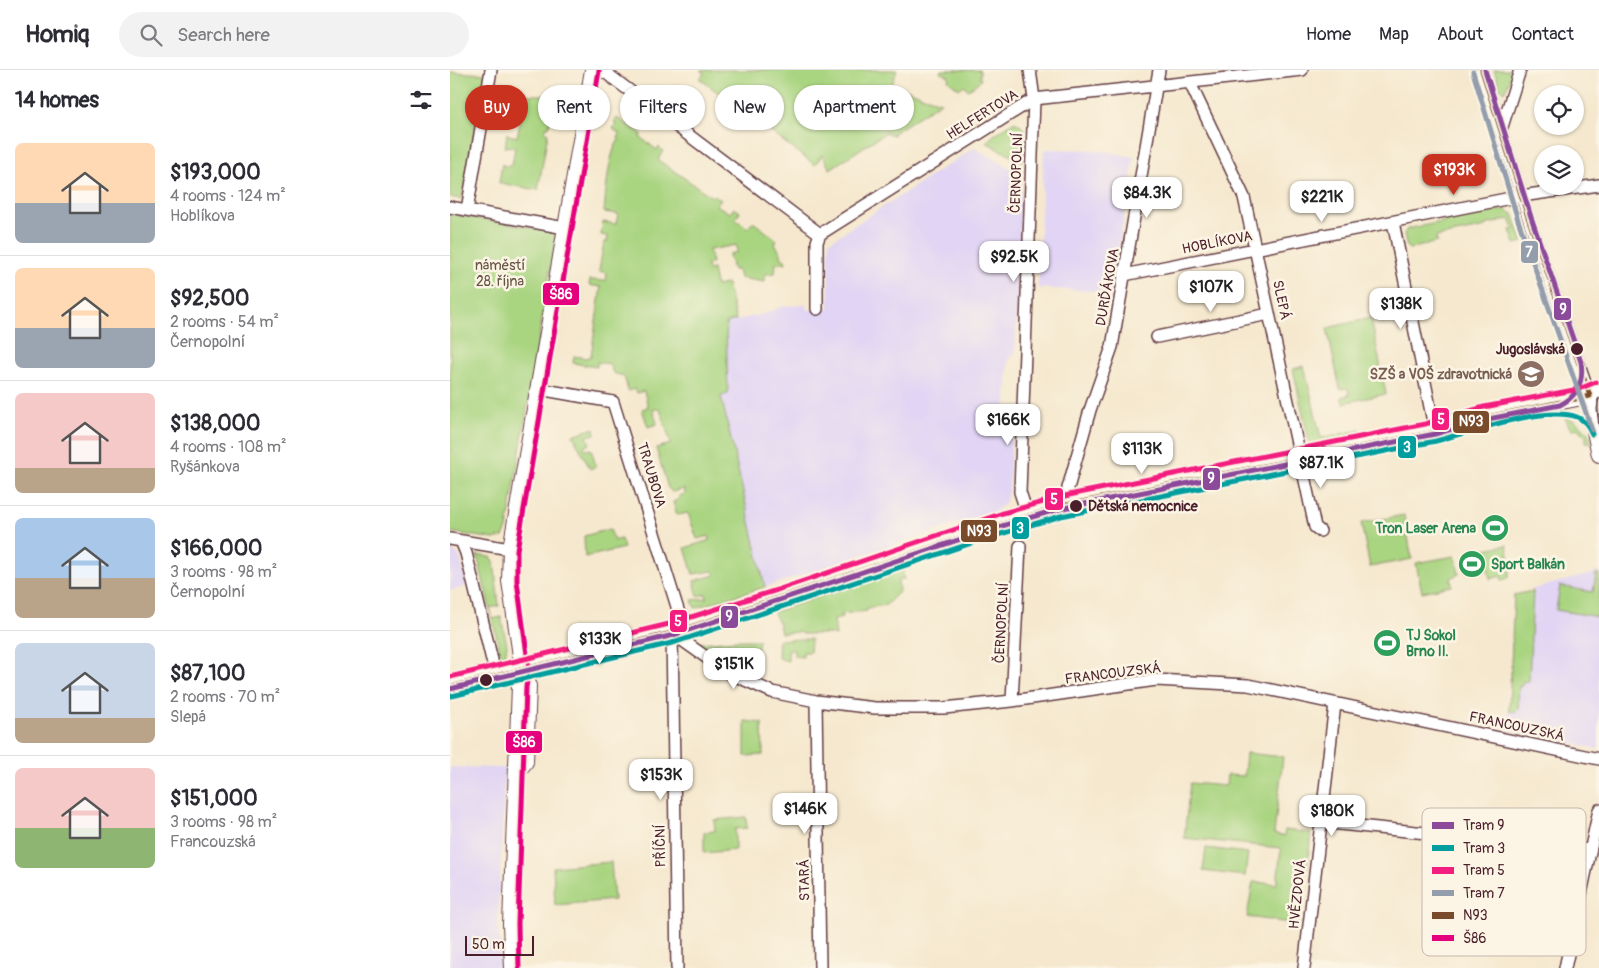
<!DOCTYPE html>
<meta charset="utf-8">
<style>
:root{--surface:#fff;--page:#f2f2f3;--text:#2b2b33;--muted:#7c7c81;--line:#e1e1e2;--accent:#c8321e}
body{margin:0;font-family:Pangolin,sans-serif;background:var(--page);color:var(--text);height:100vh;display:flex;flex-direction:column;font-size:19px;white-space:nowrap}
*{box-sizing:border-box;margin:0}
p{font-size:16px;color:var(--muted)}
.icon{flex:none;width:28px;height:28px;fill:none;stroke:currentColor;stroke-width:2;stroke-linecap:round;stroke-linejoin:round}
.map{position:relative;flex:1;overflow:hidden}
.details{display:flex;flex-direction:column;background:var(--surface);width:450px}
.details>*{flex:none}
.guide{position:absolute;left:15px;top:15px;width:475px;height:45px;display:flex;gap:10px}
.tools{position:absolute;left:1084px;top:15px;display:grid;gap:10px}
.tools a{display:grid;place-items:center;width:50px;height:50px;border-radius:50%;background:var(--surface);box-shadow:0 1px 4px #0004;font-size:25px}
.scale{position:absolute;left:15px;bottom:12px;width:69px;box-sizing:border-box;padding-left:5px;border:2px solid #4a1f2b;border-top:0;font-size:14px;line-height:18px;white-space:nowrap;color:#4a1f2b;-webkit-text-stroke:4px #fcf5e5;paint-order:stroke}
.price{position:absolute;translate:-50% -42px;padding:0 11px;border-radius:10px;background:#fff;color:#222;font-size:16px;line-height:32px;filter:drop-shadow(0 1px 2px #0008)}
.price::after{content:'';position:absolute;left:50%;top:30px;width:15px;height:11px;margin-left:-8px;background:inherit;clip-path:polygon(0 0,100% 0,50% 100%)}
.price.selected{background:var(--accent);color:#fff}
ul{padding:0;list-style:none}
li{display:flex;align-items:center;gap:15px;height:125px;padding:0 15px}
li+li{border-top:1px solid var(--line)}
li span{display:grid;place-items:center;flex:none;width:140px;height:100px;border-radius:8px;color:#555}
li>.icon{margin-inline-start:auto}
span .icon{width:60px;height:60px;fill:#fffc;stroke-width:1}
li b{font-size:21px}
h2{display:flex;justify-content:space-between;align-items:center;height:60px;padding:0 15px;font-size:21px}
.pill{padding:0 18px;border-radius:22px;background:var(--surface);box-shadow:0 1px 4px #0004;font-size:18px;line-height:45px}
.pill.selected{background:var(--accent);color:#fff}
header{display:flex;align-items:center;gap:30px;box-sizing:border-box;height:70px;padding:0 25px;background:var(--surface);border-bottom:1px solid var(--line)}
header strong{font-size:24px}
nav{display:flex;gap:28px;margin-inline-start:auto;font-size:18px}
.search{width:350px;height:45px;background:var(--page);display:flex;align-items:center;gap:12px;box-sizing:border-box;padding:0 18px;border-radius:28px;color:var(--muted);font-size:19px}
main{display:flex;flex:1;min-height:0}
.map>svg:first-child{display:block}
</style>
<header>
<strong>Homiq</strong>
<div class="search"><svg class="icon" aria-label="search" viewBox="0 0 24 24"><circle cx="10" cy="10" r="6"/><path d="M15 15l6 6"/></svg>Search here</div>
<nav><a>Home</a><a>Map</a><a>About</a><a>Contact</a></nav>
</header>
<main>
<section class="details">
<h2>14 homes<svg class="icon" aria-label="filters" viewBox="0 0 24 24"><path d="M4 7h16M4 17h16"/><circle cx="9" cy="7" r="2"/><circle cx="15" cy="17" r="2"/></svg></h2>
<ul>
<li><span style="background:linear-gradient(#ffd9b3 60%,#9aa5b1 0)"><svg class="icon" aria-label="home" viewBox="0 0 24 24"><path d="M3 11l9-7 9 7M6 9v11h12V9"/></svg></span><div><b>$193,000</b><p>4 rooms · 124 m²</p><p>Hoblíkova</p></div></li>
<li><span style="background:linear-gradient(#ffd9b3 60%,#9aa5b1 0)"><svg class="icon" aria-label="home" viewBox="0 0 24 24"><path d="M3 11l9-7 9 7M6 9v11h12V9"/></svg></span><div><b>$92,500</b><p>2 rooms · 54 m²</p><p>Černopolní</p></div></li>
<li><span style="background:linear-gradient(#f6c9c9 75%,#b9a48a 0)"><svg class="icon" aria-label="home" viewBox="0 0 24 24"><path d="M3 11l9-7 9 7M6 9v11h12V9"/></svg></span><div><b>$138,000</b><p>4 rooms · 108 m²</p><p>Ryšánkova</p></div></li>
<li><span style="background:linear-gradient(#a9c7e8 60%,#b9a48a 0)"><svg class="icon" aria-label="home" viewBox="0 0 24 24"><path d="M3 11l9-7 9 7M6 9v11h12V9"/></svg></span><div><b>$166,000</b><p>3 rooms · 98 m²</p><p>Černopolní</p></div></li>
<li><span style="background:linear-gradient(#c9d6e8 75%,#b9a48a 0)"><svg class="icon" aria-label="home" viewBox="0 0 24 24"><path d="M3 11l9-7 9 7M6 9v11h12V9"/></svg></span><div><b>$87,100</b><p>2 rooms · 70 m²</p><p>Slepá</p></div></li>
<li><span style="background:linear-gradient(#f6c9c9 60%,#8fb573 0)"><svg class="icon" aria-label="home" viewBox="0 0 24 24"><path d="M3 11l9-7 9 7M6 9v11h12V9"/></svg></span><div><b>$151,000</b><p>3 rooms · 98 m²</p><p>Francouzská</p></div></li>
</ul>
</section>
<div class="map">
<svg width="1149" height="898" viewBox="0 0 1149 898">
<rect width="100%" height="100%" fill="#fcf5e5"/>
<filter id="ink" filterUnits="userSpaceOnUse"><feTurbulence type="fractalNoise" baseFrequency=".02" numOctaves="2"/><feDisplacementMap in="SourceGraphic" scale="10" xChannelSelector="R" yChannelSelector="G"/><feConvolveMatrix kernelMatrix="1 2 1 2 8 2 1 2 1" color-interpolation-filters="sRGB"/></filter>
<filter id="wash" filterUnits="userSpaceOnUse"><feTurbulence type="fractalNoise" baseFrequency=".0096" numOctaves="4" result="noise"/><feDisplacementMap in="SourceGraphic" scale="20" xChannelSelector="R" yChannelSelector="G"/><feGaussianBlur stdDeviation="1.12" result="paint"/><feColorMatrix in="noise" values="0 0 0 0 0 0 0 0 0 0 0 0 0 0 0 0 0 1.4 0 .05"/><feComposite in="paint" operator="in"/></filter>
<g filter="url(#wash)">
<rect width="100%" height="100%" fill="#f5e8ce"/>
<path fill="#e1d4f4" d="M524 78 572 105 565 284 558 289 555 349H559L562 353 559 419 555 433 546 441 315 517 271 326 278 324 276 253 313 244 334 236 356 235 357 240 379 238V172Z
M594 79 646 80 684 87 661 222 588 218Z
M0 480 8 484 10 489 17 516 0 521Z
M1149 502V679L1056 660 1059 643 1064 525 1083 522V519Z
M0 697 55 698 48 849 51 897 0 898Z"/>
<path fill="#a9d480" stroke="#7a7a56" d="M250 0H447L442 14 471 25V26L491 32 442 64 444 65 435 63 380 99 372 85 365 95 250 9 254 3Z
M491 0H530V8L531 10 518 20 514 15 509 19 498 10 499 6 490 2Z
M1044 0H1063L1056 19 1054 22 1050 18Z
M0 2 35 4 12 129 0 127Z
M67 24H71V27H75V25H93V27L97 28 98 25 104 27 100 35 102 36 99 57H96L95 62 98 63 88 120 49 113 52 94 57 97 58 95H62L65 78 57 76 55 78 57 63 59 65 67 67 71 48H67V45L61 46 64 32H66L65 25Z
M167 48 192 64 190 67 207 80 209 77 213 81 208 90 262 127 264 125 271 129 266 135 280 143 284 138 290 142 285 149 298 158 303 152 327 170 325 174 331 183V187L335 190 336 193H326L325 203 315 204V212L290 208 288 200H283L281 194 283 193 280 191 279 184 287 182 286 175 259 180 262 193 257 194 258 200 263 199 266 216 277 214 286 250 276 253 278 324 271 326 315 517 245 538 242 530 257 528 256 524 248 526 244 511 265 505 263 501 243 504 235 478 260 470 259 466 247 469 238 443 227 445 223 432 229 429V426L235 424 234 419 222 422 218 418 206 378 221 374 210 339H203L207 354 198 357 192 339 198 337 194 321 187 323 185 319 178 321 174 306 163 303 160 294 147 292V297L123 293 124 286 136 288 141 286 151 217 139 215 140 210 156 211 157 203 149 201 154 172H157L158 166 151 165 153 152 166 154 168 144 154 142C156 124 158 83 169 70L168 68 170 64 163 59 166 54 164 52Z
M563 52 569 54 574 59 572 91H570L536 72 544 65Z
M1054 139 1063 144 1073 172 1065 174 1060 160 1064 159 1060 149 1035 155 1036 157 986 167 987 172 959 179 957 177 954 164 957 159Z
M0 144 102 161 106 166 57 459 53 467 44 469 0 462Z
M921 248 936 324 893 333 891 327 899 325 898 318 890 319 877 258Z
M854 296 871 368 910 360 911 365 865 374 859 371 843 299Z
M1114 346C1127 351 1139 359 1142 373L1136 372V367L1127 358 1121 360Z
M144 358 145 364 137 366 140 374 134 376 135 380 141 379 146 396 140 399 123 365Z
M954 445 962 489 920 497 911 453Z
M160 459 164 471 171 469 174 478 135 487 134 466Z
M1057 475 1061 496 1059 507 1052 511 1051 506 1040 509 1034 479Z
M27 485 41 487 44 491 49 536 40 538 43 549 51 547 57 575 55 585 51 586Z
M1005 486 1009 504 1001 508 1002 516 972 522 966 493Z
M452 499 454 509 448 510 449 522 436 535 417 538V541L392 544V547L384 550 386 566 381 564H353L349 562 331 563 329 554 324 542Z
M1146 504H1149V547L1106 540 1110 516 1143 522Z
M1083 521 1079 612 1073 611 1072 616H1069L1068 639 1065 642 1059 641 1064 525Z
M361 569 360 582H353V587L344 586V580H338V591L328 588 329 570Z
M284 570H309L307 583 277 582 270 591 250 576V573Z
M295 651 312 653 313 685 295 686Z
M796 683 833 687 824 764 834 766 835 760 861 763 857 801 853 804 847 854 797 847 803 812 827 814 831 778 734 768 740 713 776 716 777 705 794 706Z
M296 747 297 758 285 759V780L254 783V762L265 761 264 750Z
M756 778 798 783 795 806 753 801Z
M161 792 164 830 105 835 103 797Z"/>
</g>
<g filter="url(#ink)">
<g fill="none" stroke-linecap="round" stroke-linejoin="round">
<defs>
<path id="minor" d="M147 0 156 3 370 164
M1032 0 1078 147 1140 326
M740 13 794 127 865 457 870 461
M1051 60 1070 0
M0 137 115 158
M17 140 41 0
M943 152 985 362
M370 164 584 29 852 0
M674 205 1071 126 1149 115
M367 239V172L370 164
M707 267 819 244
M89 319 163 332 234 559
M616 435 618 418 640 340 662 277 709 0
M578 446 570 422 584 29 580 0
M0 469 60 479
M11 471 16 483 42 590
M222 563 277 602 322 622 366 631 425 638H494L562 631 706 610 798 615 1149 689
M222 563 227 898
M366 631 370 898
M562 631 570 476
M870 752 1140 780
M854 898 885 634
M1115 898 1149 740"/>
<path id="tertiary" d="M1140 326 1141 347 1149 385
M0 617 222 563 532 460 616 435 985 362 1037 347 1132 328 1149 321
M66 704 76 692 79 616 72 599 59 511 60 479 142 0
M62 898 60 854 69 616 72 599"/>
</defs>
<use href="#minor" stroke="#643d43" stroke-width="14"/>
<use href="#tertiary" stroke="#643d43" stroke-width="16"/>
<use href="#minor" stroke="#fff" stroke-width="11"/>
<use href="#tertiary" stroke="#fff" stroke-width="14"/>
<path stroke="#4a1f2b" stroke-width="1" d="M1149 357 1147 339 1149 328"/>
<defs>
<path id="bus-1" d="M1032 0 1078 147 1140 326
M0 617 222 563 532 460 616 435 985 362 1037 347 1140 326"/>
<path id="bus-2" d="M2 624 74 606
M69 898 68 854 76 617 79 599 67 511V480L149 1"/>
</defs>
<use href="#bus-1" stroke="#fcf5e5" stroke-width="9"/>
<use href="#bus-2" stroke="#fcf5e5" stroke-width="9"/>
<use href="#bus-1" stroke="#7a4b2a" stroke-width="5"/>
<use href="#bus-2" stroke="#e5007d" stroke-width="5"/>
<defs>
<path id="tram-1" d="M0 619 224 565 532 462 609 439 985 364 1033 350 1110 335C1128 326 1134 312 1131 292L1081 147 1035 0"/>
<path id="tram-2" d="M2 626 226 572 534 469 611 446 986 371C1020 362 1095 335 1127 347 1135 350 1139 357 1142 364"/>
<path id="tram-3" d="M0 607 219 554 327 520 553 443 619 425 975 354 1034 337 1129 319 1146 312"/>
<path id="tram-4" d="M1023 2 1068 150 1142 360"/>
</defs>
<use href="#tram-1" stroke="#fcf5e5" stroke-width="9"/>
<use href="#tram-2" stroke="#fcf5e5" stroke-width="9"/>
<use href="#tram-3" stroke="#fcf5e5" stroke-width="9"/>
<use href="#tram-4" stroke="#fcf5e5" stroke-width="9"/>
<use href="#tram-1" stroke="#8c4a9a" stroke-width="5"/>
<use href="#tram-2" stroke="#009e9e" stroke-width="5"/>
<use href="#tram-3" stroke="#f31d7f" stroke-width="5"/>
<use href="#tram-4" stroke="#939dac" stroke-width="5"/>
</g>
</g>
<defs>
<symbol id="university-disc" viewBox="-11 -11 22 22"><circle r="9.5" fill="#8d6e63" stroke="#fcf5e5"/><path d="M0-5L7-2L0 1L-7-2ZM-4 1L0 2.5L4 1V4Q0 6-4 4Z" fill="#fff"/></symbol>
<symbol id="stadium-disc" viewBox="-11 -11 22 22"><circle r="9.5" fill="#2e9e5b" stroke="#fcf5e5"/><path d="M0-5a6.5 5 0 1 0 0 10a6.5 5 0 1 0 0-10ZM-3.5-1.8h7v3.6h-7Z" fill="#fff"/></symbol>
</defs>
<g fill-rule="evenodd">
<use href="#university-disc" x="1065" y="288" width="32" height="32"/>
<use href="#stadium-disc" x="1029" y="442" width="32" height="32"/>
<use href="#stadium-disc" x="1006" y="478" width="32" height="32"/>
<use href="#stadium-disc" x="921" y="557" width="32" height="32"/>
</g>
<g fill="#4a1f2b" stroke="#fcf5e5" stroke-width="2">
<circle cx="1127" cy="279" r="7"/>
<circle cx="626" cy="436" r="7"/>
<circle cx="36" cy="610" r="7"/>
</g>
<g text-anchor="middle" stroke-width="5" stroke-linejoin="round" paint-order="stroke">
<g font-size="14" fill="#4a1f2b" stroke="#fcf5e5">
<text transform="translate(532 44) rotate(-32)" y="5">HELFERTOVA</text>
<text transform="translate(566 103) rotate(-88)" y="5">ČERNOPOLNÍ</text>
<text transform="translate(767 172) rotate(-11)" y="5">HOBLÍKOVA</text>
<text transform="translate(657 217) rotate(-80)" y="5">DURĎÁKOVA</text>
<text transform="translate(832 230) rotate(78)" y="5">SLEPÁ</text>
<text transform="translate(202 405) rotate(73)" y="5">TRAUBOVA</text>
<text transform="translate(551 553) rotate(-87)" y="5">ČERNOPOLNÍ</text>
<text transform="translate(663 603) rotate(-7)" y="5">FRANCOUZSKÁ</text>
<text transform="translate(1067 656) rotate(12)" y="5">FRANCOUZSKÁ</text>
<text transform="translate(210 776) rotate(-91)" y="5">PŘÍČNÍ</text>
<text transform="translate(354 810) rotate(-91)" y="5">STARÁ</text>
<text transform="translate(847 824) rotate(-84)" y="5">HVĚZDOVÁ</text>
</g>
<g font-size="14" fill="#654" stroke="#fcf5e5">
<text x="50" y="200">náměstí<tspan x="50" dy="16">28. října</tspan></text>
</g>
<g font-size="14" font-weight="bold" fill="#4a1f2b" stroke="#fcf5e5" text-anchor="end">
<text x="1115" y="284">Jugoslávská</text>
<text x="638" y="441" text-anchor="start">Dětská nemocnice</text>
</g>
<g font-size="14" font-weight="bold" fill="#785e54" stroke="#fcf5e5" text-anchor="end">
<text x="1062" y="309">SZŠ a VOŠ zdravotnická</text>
</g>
<g font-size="14" font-weight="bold" fill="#27864d" stroke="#fcf5e5" text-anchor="start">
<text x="1026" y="463" text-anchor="end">Tron Laser Arena</text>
<text x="1041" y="499">Sport Balkán</text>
<text x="956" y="570">TJ Sokol<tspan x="956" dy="16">Brno II.</tspan></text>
</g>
</g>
<rect x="972" y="738" width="164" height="148" rx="8" fill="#fcf5e5" stroke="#c7b5ad" stroke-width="1"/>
<rect x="982" y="752" width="22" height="7" fill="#8c4a9a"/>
<rect x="982" y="775" width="22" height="6" fill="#009e9e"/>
<rect x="982" y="797" width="22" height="7" fill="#f31d7f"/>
<rect x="982" y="820" width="22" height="6" fill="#939dac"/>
<rect x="982" y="842" width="22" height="7" fill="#7a4b2a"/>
<rect x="982" y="865" width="22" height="6" fill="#e5007d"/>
<g font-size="14" fill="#4a1f2b">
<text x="1013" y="760">Tram 9</text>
<text x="1013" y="783">Tram 3</text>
<text x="1013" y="805">Tram 5</text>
<text x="1013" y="828">Tram 7</text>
<text x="1013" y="850">N93</text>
<text x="1013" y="873">Š86</text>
</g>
<g stroke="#fcf5e5" stroke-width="2">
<rect x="1070" y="170" width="19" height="24" rx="5" fill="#939dac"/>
<rect x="92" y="212" width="38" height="24" rx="5" fill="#e5007d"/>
<rect x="1103" y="227" width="19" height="24" rx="5" fill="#8c4a9a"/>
<rect x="981" y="337" width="19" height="24" rx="5" fill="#f31d7f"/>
<rect x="1002" y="340" width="38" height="24" rx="5" fill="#7a4b2a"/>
<rect x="947" y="365" width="20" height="24" rx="5" fill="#009e9e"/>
<rect x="752" y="397" width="19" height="24" rx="5" fill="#8c4a9a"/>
<rect x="594" y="417" width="20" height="24" rx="5" fill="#f31d7f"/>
<rect x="561" y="446" width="19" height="24" rx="5" fill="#009e9e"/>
<rect x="510" y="449" width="38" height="24" rx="5" fill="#7a4b2a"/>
<rect x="270" y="535" width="19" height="24" rx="5" fill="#8c4a9a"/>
<rect x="219" y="539" width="19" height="24" rx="5" fill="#f31d7f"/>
<rect x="55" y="660" width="38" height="24" rx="5" fill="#e5007d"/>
</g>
<g font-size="14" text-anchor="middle" font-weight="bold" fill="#fff">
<text x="1079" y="187">7</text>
<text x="111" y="229">Š86</text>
<text x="1113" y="244">9</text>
<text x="991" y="354">5</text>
<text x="1021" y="356">N93</text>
<text x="957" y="382">3</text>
<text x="761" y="413">9</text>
<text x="604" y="434">5</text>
<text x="570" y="463">3</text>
<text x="529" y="466">N93</text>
<text x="279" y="551">9</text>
<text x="228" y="556">5</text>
<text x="74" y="677">Š86</text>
</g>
</svg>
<div class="tools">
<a><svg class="icon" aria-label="locate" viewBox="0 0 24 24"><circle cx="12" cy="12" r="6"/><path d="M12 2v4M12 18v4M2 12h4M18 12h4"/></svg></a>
<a><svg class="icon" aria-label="layers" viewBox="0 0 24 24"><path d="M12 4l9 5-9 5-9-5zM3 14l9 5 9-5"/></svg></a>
</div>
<div class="scale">50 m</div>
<b class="price selected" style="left:1004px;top:126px">$193K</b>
<b class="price" style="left:697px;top:149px">$84.3K</b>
<b class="price" style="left:872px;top:153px">$221K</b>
<b class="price" style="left:564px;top:213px">$92.5K</b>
<b class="price" style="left:761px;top:243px">$107K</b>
<b class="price" style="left:951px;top:260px">$138K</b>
<b class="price" style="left:558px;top:376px">$166K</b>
<b class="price" style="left:692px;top:405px">$113K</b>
<b class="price" style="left:871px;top:419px">$87.1K</b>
<b class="price" style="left:150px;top:595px">$133K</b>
<b class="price" style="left:284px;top:620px">$151K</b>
<b class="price" style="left:211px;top:731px">$153K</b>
<b class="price" style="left:355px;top:765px">$146K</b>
<b class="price" style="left:882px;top:767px">$180K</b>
<div class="guide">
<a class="pill selected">Buy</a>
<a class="pill">Rent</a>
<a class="pill">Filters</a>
<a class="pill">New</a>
<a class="pill">Apartment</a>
</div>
</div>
</main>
